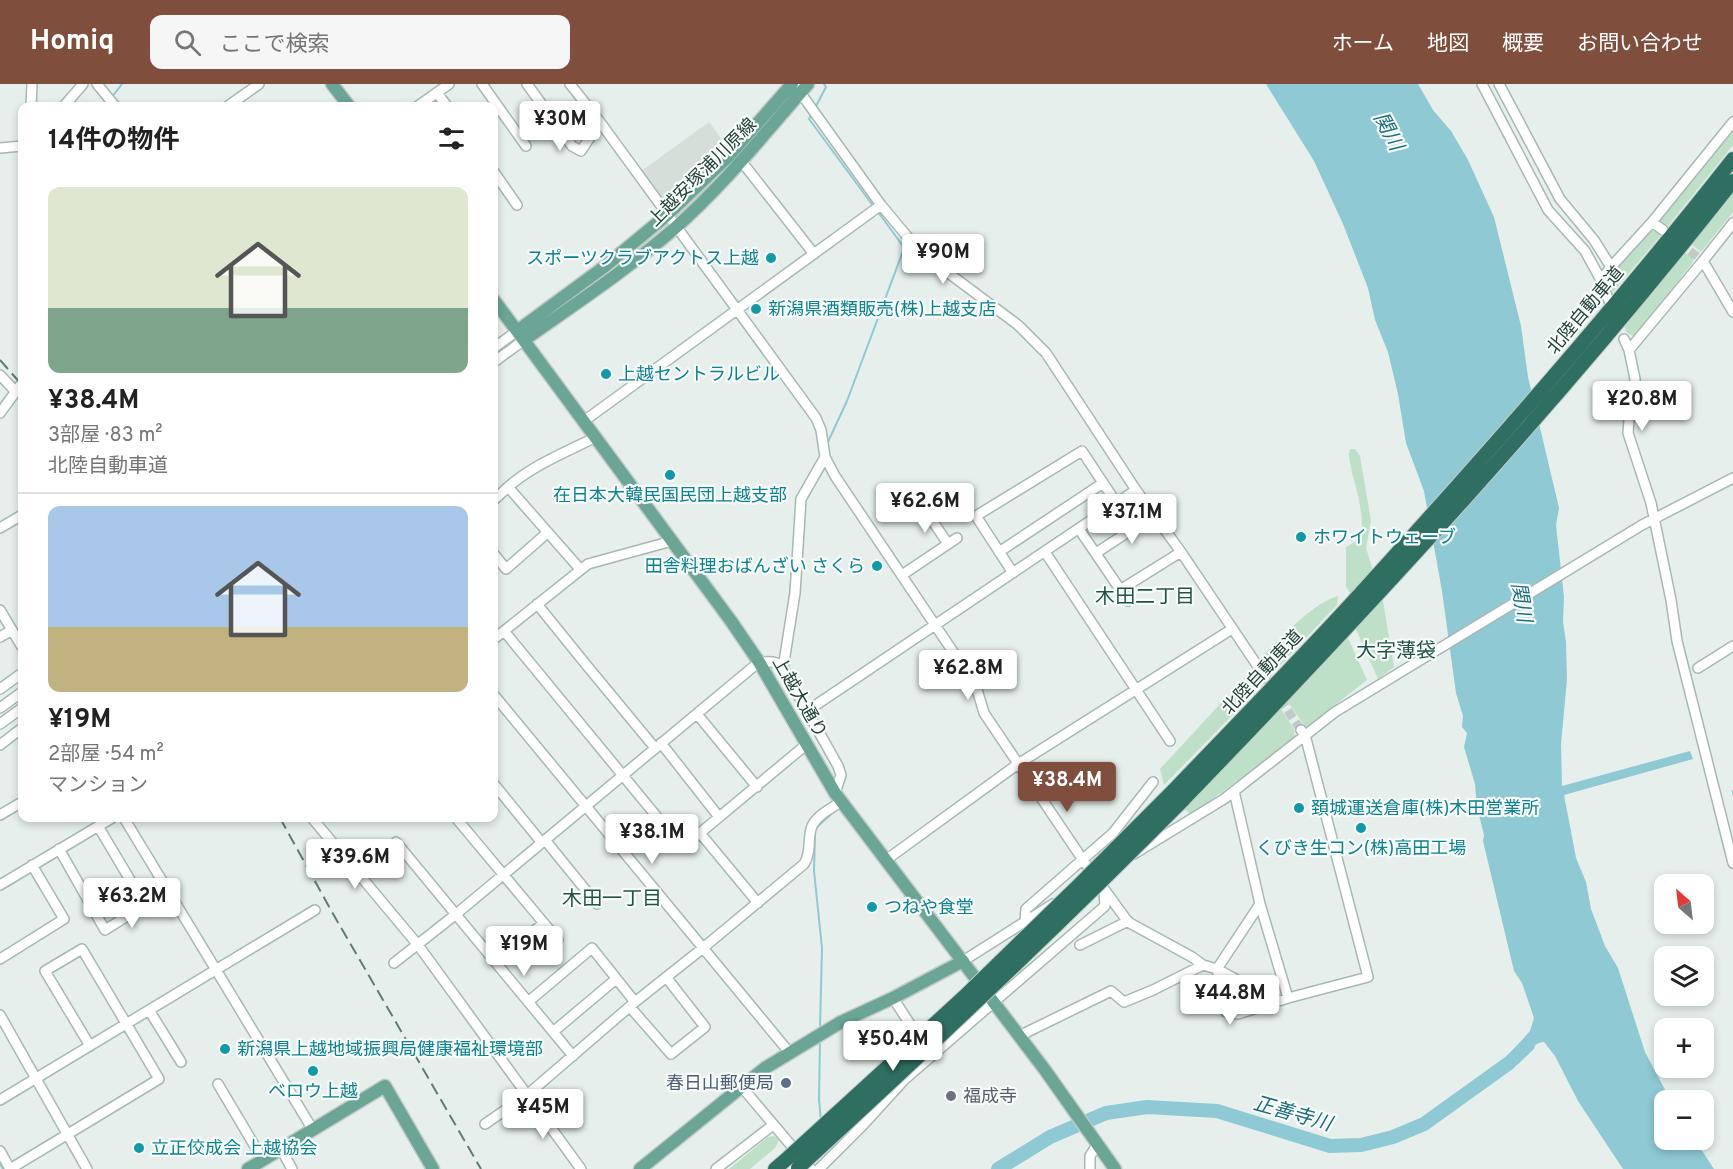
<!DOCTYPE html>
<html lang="ja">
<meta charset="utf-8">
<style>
:root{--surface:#fff;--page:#f6f6f6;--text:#222;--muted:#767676;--line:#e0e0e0;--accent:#804e3d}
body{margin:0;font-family:Overpass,"Noto Sans JP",sans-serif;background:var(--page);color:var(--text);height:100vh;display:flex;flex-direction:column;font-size:22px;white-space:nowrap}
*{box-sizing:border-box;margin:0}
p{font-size:20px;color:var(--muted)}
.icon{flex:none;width:33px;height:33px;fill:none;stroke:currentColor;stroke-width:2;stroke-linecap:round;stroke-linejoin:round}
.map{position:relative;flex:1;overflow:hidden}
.details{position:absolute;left:18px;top:18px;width:480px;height:720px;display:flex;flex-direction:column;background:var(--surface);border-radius:12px;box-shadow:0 3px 9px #0003}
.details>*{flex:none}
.needle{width:39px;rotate:332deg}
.fabs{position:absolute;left:1654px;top:790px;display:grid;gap:12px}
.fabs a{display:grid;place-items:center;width:60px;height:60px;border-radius:12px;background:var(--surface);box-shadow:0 3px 9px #0003;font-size:30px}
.price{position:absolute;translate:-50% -51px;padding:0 14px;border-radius:6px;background:#fff;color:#222;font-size:20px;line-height:39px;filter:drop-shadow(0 2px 3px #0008)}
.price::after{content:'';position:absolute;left:50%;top:36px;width:18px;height:14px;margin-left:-9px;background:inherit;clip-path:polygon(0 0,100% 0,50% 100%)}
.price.active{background:var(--accent);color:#fff}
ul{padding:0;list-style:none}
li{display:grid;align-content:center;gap:12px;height:318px;padding:0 30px}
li+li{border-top:2px solid var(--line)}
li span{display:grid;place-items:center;height:186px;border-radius:12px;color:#555}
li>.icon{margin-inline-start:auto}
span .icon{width:108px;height:108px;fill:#fffc;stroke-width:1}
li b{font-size:26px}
h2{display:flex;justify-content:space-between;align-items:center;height:72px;padding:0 30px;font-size:26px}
header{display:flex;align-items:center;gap:36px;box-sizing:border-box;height:84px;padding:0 30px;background:var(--accent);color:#fff}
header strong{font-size:28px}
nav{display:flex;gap:33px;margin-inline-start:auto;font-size:21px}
.search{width:420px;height:54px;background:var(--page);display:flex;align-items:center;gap:15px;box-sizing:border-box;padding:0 21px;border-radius:12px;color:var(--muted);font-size:22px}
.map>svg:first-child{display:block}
</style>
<header>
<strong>Homiq</strong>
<div class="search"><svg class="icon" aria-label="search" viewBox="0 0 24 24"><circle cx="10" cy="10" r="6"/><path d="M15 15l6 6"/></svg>ここで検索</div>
<nav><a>ホーム</a><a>地図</a><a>概要</a><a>お問い合わせ</a></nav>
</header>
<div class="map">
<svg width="1733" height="1085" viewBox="0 0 1733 1085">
<rect width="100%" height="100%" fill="#e6efeb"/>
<path fill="#d4dfda" d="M709 38 723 57 661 118 640 88Z"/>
<path fill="#bfe0c8" d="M1733 44V61L1667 143 1660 138 1661 133Z
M1733 108V128L1701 168 1691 160Z
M1648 147H1658L1661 151 1613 208 1607 200 1614 189Z
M1684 168 1693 175V178L1641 245 1633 252 1626 248 1624 239Z
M1350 365H1355L1360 372 1371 437 1366 464 1374 490 1351 512 1346 502V463C1352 460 1357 457 1360 451 1366 439 1356 402 1352 389 1351 380 1347 373 1350 365Z
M1382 511 1394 583 1378 595 1354 541Z
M1338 512 1337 521 1270 592 1259 575C1281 555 1309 521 1338 512Z
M1348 554 1367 596 1308 642H1305L1287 617 1318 582Z
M1258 591 1264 599 1164 701 1160 685 1245 593Z
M1279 622 1294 645 1295 653 1281 665 1195 728 1189 729 1183 723 1189 720Z
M774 1052 779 1056 775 1064 750 1085H729L768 1053Z"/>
<path fill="#8ec9d4" d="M1266 0H1418L1433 26 1451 47 1468 76 1494 133 1521 242 1528 293 1559 424 1556 441 1564 513 1563 538 1566 558 1567 595 1561 660 1562 702 1690 667 1693 675 1564 711 1576 774 1586 798 1591 825 1605 862 1618 884 1645 968 1671 1017H1665V1056H1695L1714 1085H1623L1578 1017 1555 972 1544 958C1534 958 1526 971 1519 979L1510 969 1530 947 1534 934 1522 899 1514 887 1483 757 1484 751 1477 723 1475 700 1464 663 1467 649 1462 643 1463 632 1456 609 1442 507 1424 407 1406 359 1398 310 1388 268 1375 236 1368 204 1343 140 1314 77Z"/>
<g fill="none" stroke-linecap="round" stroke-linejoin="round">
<path stroke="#8ec9d4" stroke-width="2" d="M112 13 122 0
M815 24 826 3 824 0
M812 29 809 35 874 123
M827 360 847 317 903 167V162L878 128
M814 384 821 370
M789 520 793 475
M780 585V589L834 685
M1733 707V710
M816 744 840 722
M815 750 814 787 822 864 820 944
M820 956 819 1016 821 1037
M0 1080 3 1085"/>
<path stroke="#8ec9d4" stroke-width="14" d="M998 1085 1050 1053 1106 1029 1147 1023 1217 1027 1330 1062 1361 1061 1393 1053 1424 1040 1509 979 1528 961"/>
<path stroke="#bfccc8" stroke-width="9" stroke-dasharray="9 4.5" stroke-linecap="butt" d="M1679 159 1703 177
M1265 593 1301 646"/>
<defs>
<path id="minor" d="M97 0 115 22
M482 0 526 62
M527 0 572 62 581 67 600 38
M570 0 600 38 816 334 821 346 825 373 835 392 976 602 984 629 1083 776 1128 838 1192 873 1203 881 1217 885 1226 928 1238 930 1288 914 1368 893 1305 651 1301 646
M1482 0 1548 126 1585 167 1601 196 1609 217
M1499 0 1560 115 1594 156 1611 183
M797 4 881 121 911 157 935 179 1018 241 1046 269 1136 406 1181 468 1265 593
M437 9 447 22
M31 22 32 0
M64 22 83 0
M228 22 259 0
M418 22 449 0
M0 64 22 62
M742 78 814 170
M494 88 517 121
M1652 138 1663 146
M1703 177 1733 228
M1601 196 1611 183 1652 138 1733 38
M1624 255 1629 266 1635 295 1633 324 1629 336 1628 349 1651 419 1671 516 1677 557 1733 779
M494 264 517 247
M1629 266 1703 177 1733 139
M494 278 524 256
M0 291 16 308
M0 329 22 299
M584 337 881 121
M508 403C533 381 566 368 596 353
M494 416 508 403 580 485
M924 424 948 460
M0 444 22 431
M1079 445 1128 517
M999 468 1103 399
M1045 468 1170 657
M1096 469 1154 431
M494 470 506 485 547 449
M1013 489 976 432 1082 367 1117 420
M902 491 957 454
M1120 506 1181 468
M537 520 588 583 655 664
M0 526 22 563
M504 547 681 762 700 749
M0 553 12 546
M494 555 588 480 672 457
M783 584 795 509 801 415 825 373
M1698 584 1733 562
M0 605 22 589
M494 611 789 968
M0 624 22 608
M807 627 1136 406
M697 630 757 703
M0 640 22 624
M661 659 719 733
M0 661 22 644
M494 700 542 759
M1234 707 1260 820 1288 914
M0 731 22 718
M124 734 313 1046
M312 734 418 861 581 1085
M456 734 558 856
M545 756 597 820
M396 758 573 972
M59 765 105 846 145 821 98 742
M1134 770 1224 715 1335 628 1642 441 1733 394
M886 776 1018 680 1232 545
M0 801 112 734
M758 819 700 749 807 660
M1260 820 1217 885 1266 912 1271 919
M1025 838 1026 825 1113 749 1153 698
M1080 861 1128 837
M0 875 64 835 32 781
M963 877 1053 820
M495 878 544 839
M394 879 455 831 759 578C769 578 777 576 783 584L838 682 841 691 835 709
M893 914 921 957
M528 918 592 864 635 918
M630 923 671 970 705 943 666 893
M149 926 181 978
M0 931 87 1085
M553 948 616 895
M1019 952 1111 907 1124 918 1153 906 1203 881
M218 1000 263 1076
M741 1002 811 1085
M0 1016 315 826
M485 1040 527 1011 635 918 703 864 804 780C812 768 807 754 812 742 817 731 832 724 842 717
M281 1065 292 1085
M0 1067 10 1085
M10 1085 159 995 82 865 45 887 90 962
M716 1085 773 1041
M819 1085 864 1040 905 995 1105 822 1104 807
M1090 1085V1072L1097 1061"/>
<path id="major" d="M332 0 349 22
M494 216 731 537 759 578 835 709 1045 986 1115 1085
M517 247 604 183 667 131 727 74 792 0
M524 256C575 220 628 185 675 144 724 101 765 49 808 0
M248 1085 385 1002 433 1085
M640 1085 765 984 841 938 893 914 963 877"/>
<path id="highway" d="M1173 707C1236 641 1300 576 1361 509 1489 368 1615 225 1733 75
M1183 716C1374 518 1563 313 1733 97
M775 1085 789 1073"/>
</defs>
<use href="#minor" stroke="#a8b8b2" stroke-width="12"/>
<use href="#major" stroke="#c2cac8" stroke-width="15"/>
<use href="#highway" stroke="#c2cac8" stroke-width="16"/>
<use href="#minor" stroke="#fff" stroke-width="9"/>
<use href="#major" stroke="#6aa596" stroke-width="12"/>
<use href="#highway" stroke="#2f6f62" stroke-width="14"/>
<path stroke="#5f7d75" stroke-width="2" stroke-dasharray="12 6" stroke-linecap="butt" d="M0 276 22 301
M280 734 332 828 481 1085"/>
<defs>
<path id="highway-bridge" d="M789 1073 965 912 1080 800 1173 707
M798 1084C929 964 1058 842 1183 716"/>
</defs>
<use href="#highway-bridge" stroke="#c2cac8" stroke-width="16" stroke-linecap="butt"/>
<use href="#highway-bridge" stroke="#2f6f62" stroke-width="14"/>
</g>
<g fill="#0f9aa8" stroke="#f7fbf9" stroke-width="2">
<circle cx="771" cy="174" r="6"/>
<circle cx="756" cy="225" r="6"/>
<circle cx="606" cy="290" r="6"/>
<circle cx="670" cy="391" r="6"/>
<circle cx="1301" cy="453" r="6"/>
<circle cx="877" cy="482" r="6"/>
<circle cx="1299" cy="724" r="6"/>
<circle cx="1361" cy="744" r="6"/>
<circle cx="872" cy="823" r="6"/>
<circle cx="225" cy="965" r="6"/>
<circle cx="313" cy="987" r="6"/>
<circle cx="139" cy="1064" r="6"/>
</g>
<circle fill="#5c6f8a" stroke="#f7fbf9" stroke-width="2" cx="786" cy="999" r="6"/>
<circle fill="#6b7280" stroke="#f7fbf9" stroke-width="2" cx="951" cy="1012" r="6"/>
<g text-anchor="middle" stroke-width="4.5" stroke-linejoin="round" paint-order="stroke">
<g font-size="18" fill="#24423a" stroke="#f7fbf9">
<text transform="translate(702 88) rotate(-45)" y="6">上越安塚浦川原線</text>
<text transform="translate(1585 226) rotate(-50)" y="6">北陸自動車道</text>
<text transform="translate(1262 588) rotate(-47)" y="6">北陸自動車道</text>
<text transform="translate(800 613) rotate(60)" y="6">上越大通り</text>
</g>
<g font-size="18" fill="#0d838f" stroke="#f7fbf9" text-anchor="start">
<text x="759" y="180" text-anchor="end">スポーツクラブアクトス上越</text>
<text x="768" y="231">新潟県酒類販売(株)上越支店</text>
<text x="618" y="296">上越セントラルビル</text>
<text x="670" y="417" text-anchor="middle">在日本大韓民国民団上越支部</text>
<text x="1313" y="459">ホワイトウェーブ</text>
<text x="865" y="488" text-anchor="end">田舎料理おばんざい さくら</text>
<text x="1311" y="730">頚城運送倉庫(株)木田営業所</text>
<text x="1361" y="770" text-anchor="middle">くびき生コン(株)高田工場</text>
<text x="884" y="829">つねや食堂</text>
<text x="237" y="971">新潟県上越地域振興局健康福祉環境部</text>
<text x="313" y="1013" text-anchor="middle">ベロウ上越</text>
<text x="151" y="1070">立正佼成会 上越協会</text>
</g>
<g font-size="18" fill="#4e5e75" stroke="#f7fbf9" text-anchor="end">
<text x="774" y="1005">春日山郵便局</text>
</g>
<g font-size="18" fill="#5b616d" stroke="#f7fbf9" text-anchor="start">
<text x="963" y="1018">福成寺</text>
</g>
<g font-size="20" font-style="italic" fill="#1c6f80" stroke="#f7fbf9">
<text transform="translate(1389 47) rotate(62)" y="7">関川</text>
<text transform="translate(1522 518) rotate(80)" y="7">関川</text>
<text transform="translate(1293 1029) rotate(16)" y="7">正善寺川</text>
</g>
<g font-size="20" fill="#1f5548" stroke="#f7fbf9">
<text x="1145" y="519">木田二丁目</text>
<text x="1396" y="573">大字薄袋</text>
<text x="612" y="821">木田一丁目</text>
</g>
</g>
</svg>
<div class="fabs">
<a><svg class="needle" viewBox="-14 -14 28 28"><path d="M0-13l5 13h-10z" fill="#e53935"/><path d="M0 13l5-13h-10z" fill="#767676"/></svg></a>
<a><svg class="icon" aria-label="layers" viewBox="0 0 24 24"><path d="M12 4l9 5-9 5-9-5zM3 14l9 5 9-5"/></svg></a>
<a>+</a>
<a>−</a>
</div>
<b class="price" style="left:560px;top:68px">¥30M</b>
<b class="price" style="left:943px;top:201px">¥90M</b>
<b class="price" style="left:1642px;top:348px">¥20.8M</b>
<b class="price" style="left:925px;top:450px">¥62.6M</b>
<b class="price" style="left:1132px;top:461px">¥37.1M</b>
<b class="price" style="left:968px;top:617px">¥62.8M</b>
<b class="price active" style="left:1067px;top:729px">¥38.4M</b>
<b class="price" style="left:652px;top:781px">¥38.1M</b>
<b class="price" style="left:355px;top:806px">¥39.6M</b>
<b class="price" style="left:132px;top:845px">¥63.2M</b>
<b class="price" style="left:524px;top:893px">¥19M</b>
<b class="price" style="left:1230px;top:942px">¥44.8M</b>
<b class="price" style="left:893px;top:988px">¥50.4M</b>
<b class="price" style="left:543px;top:1056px">¥45M</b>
<section class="details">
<h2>14件の物件<svg class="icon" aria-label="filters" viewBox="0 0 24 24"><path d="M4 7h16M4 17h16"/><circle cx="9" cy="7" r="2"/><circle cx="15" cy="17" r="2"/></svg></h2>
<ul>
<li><span style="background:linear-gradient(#dfe7d0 65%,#7fa58c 0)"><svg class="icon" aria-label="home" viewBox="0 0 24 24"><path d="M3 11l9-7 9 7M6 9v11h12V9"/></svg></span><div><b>¥38.4M</b><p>3部屋 · 83 m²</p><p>北陸自動車道</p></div></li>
<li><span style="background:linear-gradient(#a9c7e8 65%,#c2b280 0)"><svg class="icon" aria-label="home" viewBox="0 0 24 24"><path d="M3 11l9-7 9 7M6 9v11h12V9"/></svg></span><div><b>¥19M</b><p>2部屋 · 54 m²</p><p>マンション</p></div></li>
</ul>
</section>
</div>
